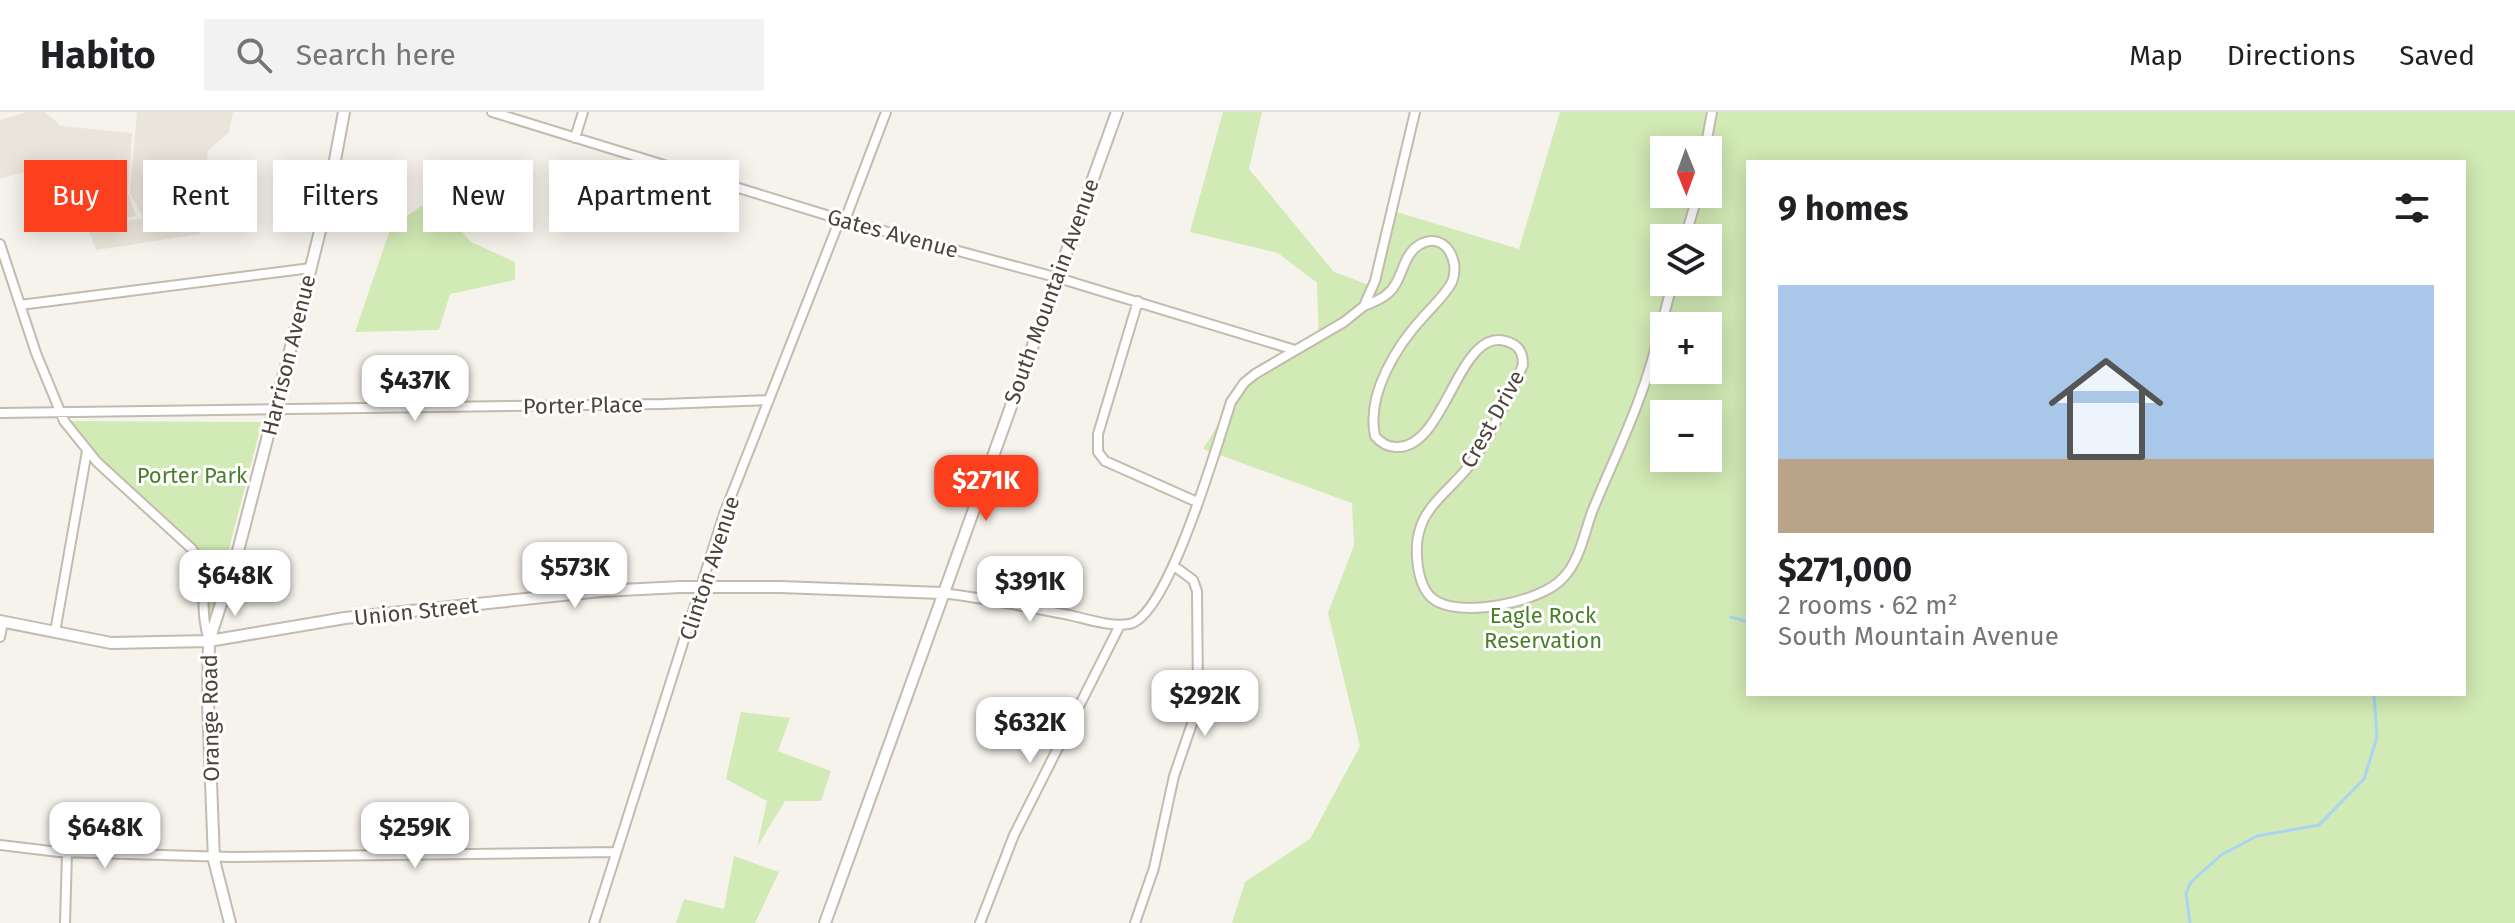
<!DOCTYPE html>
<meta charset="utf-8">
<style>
:root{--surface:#fff;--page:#f2f2f2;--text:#202124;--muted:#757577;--line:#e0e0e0;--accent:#fc3f1d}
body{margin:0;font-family:"Fira Sans",sans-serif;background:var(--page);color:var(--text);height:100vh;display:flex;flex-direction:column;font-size:30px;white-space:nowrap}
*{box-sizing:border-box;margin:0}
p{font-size:26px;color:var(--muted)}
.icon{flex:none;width:44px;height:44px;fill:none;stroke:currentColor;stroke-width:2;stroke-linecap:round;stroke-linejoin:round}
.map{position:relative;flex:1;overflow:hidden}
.details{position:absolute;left:1746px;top:48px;width:720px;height:536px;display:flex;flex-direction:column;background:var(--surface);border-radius:0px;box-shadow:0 4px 20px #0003}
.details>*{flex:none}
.top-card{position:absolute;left:24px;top:48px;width:760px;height:72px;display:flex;gap:16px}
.needle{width:52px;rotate:179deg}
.buttons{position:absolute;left:1650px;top:24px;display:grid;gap:16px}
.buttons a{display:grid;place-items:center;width:72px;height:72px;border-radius:0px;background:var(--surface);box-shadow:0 4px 20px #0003;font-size:40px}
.price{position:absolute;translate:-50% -68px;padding:0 18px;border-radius:16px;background:#fff;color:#222;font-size:26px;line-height:52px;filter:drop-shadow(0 2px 4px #0008)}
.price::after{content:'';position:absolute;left:50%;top:48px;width:24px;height:18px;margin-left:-12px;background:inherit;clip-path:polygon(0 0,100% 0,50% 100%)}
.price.on{background:var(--accent);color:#fff}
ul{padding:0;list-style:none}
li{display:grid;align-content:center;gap:16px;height:424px;padding:0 32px}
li+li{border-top:2px solid var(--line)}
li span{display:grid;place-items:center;height:248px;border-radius:0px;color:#555}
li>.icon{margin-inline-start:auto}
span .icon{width:144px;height:144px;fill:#fffc;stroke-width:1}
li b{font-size:34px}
h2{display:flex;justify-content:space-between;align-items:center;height:96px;padding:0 32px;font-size:34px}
.chip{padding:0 28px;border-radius:0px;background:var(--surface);box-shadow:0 4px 20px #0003;font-size:28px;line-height:72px}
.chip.on{background:var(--accent);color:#fff}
header{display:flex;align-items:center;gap:48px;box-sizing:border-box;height:112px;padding:0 40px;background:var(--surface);border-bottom:2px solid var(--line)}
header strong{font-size:38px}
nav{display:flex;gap:44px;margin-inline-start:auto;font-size:28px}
.search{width:560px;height:72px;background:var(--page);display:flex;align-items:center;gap:20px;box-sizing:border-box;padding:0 28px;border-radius:0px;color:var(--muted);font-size:30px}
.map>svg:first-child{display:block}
</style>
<header>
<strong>Habito</strong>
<div class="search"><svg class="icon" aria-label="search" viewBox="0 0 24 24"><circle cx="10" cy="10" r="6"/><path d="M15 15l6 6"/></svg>Search here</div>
<nav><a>Map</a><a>Directions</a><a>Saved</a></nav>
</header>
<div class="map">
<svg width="2515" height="811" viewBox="0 0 2515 811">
<rect width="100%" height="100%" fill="#f6f3ec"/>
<path fill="#eae5da" d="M27 0H45L61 14 132 21 128 81 136 104 63 117 36 57 0 67V8Z
M137 0H233L229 20 208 39 200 122 96 138 88 115 143 106 130 81Z"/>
<path fill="#d2eab5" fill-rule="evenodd" d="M1223 0H1262L1249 57 1334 160 1369 173 1390 98 1519 137 1560 0H2515V811H1232L1245 770 1310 727 1360 634 1328 501 1354 433 1352 391 1203 337 1244 270 1319 231 1317 171 1278 141 1190 120ZM1664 38H1708V82H1664ZM1748 50H2464V582H1748ZM1664 126H1708V170H1664ZM1664 214H1708V258H1664ZM1664 302H1708V346H1664Z
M433 86 471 130 515 150V168L450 182 439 218 355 220 391 115Z
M64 309 262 310 209 513 192 437 120 372Z
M741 600 790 606 778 639 831 659 821 689H785L757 735 767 689 726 667Z
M734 744 779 760 755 811H676L684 787 724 797Z"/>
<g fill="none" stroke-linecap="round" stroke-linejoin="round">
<path stroke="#a9d4f2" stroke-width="3" d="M1731 505 1748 510
M2190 811 2186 781 2191 770 2221 743 2257 724 2319 713 2364 667 2377 625 2374 582"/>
<defs>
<path id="minor" d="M492 0 836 106 1055 165 1295 238
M575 26 583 0
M1705 38 1712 0
M845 108 886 0
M1685 126 1698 82
M0 132 36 241 64 309 97 350 192 437C210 465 198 498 209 528
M1138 189 1098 322V340L1105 349 1197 390
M20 193 311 156
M1364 194C1371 191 1380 188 1386 183 1403 171 1401 144 1419 133 1444 118 1461 148 1452 170 1445 183 1435 192 1425 203 1397 233 1366 282 1375 324 1381 331 1388 335 1396 335 1448 338 1459 203 1513 232 1521 236 1523 244 1523 253 1509 285 1492 320 1472 350 1457 372 1427 391 1420 417 1414 435 1416 472 1432 486 1457 508 1542 490 1563 466 1580 448 1584 422 1592 400 1608 360 1627 322 1641 282 1655 246 1662 207 1673 170
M0 301 663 292 769 288
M942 481C985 486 1027 495 1069 503 1087 507 1110 515 1129 512 1168 506 1218 329 1231 290L1244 271 1255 262 1344 210 1364 194 1375 169 1415 0
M55 520 87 339
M0 525 3 510
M0 733 59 740 231 745 616 740
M65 811 67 741
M594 811 724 402 840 107
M980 811 1014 723 1120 513
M1135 811 1154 756 1174 664 1195 603 1198 586 1197 479 1193 468 1174 454"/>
<path id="tertiary" d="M0 509 111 531 209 529 345 506 601 479 681 475H780L942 481
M230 811 214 748 208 591 209 529 238 439 292 231 327 91 344 0
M825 811 1117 0"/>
</defs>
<use href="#minor" stroke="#c2bbae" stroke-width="12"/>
<use href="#tertiary" stroke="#c2bbae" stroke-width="14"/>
<use href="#minor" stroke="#fff" stroke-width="8"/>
<use href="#tertiary" stroke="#fff" stroke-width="10"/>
</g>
<g text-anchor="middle" stroke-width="6" stroke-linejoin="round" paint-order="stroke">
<g font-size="22" fill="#4b4439" stroke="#fff">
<text transform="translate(893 121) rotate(15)" y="8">Gates Avenue</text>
<text transform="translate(1051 179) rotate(-70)" y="8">South Mountain Avenue</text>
<text transform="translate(288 243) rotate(-76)" y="8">Harrison Avenue</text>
<text transform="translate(583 293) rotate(-1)" y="8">Porter Place</text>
<text transform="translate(1492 307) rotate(-61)" y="8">Crest Drive</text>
<text transform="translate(709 456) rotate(-72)" y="8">Clinton Avenue</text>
<text transform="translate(416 499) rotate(-6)" y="8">Union Street</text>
<text transform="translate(210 606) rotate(-91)" y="8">Orange Road</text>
</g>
<g font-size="22" fill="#4a7f2a" stroke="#fff">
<text x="192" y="371">Porter Park</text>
<text x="1543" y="511">Eagle Rock<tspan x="1543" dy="25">Reservation</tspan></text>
</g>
</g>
</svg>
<div class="buttons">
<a><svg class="needle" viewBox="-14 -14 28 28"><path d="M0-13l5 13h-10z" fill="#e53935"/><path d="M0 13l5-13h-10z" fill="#757577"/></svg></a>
<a><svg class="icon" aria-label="layers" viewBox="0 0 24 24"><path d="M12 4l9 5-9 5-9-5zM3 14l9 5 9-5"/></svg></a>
<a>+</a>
<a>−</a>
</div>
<b class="price" style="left:415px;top:311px">$437K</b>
<b class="price on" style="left:986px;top:411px">$271K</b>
<b class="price" style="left:575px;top:498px">$573K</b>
<b class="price" style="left:235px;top:506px">$648K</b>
<b class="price" style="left:1030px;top:512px">$391K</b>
<b class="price" style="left:1205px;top:626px">$292K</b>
<b class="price" style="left:1030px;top:653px">$632K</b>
<b class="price" style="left:105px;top:758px">$648K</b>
<b class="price" style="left:415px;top:758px">$259K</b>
<div class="top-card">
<a class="chip on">Buy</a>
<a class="chip">Rent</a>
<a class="chip">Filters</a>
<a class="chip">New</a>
<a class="chip">Apartment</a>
</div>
<section class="details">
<h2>9 homes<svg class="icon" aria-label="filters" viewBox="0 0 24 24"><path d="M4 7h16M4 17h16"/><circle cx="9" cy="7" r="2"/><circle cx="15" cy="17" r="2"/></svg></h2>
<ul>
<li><span style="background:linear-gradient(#a9c7e8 70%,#b9a48a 0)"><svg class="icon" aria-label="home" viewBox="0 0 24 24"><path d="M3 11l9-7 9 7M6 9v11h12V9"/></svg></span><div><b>$271,000</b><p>2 rooms · 62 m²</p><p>South Mountain Avenue</p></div></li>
</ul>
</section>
</div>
